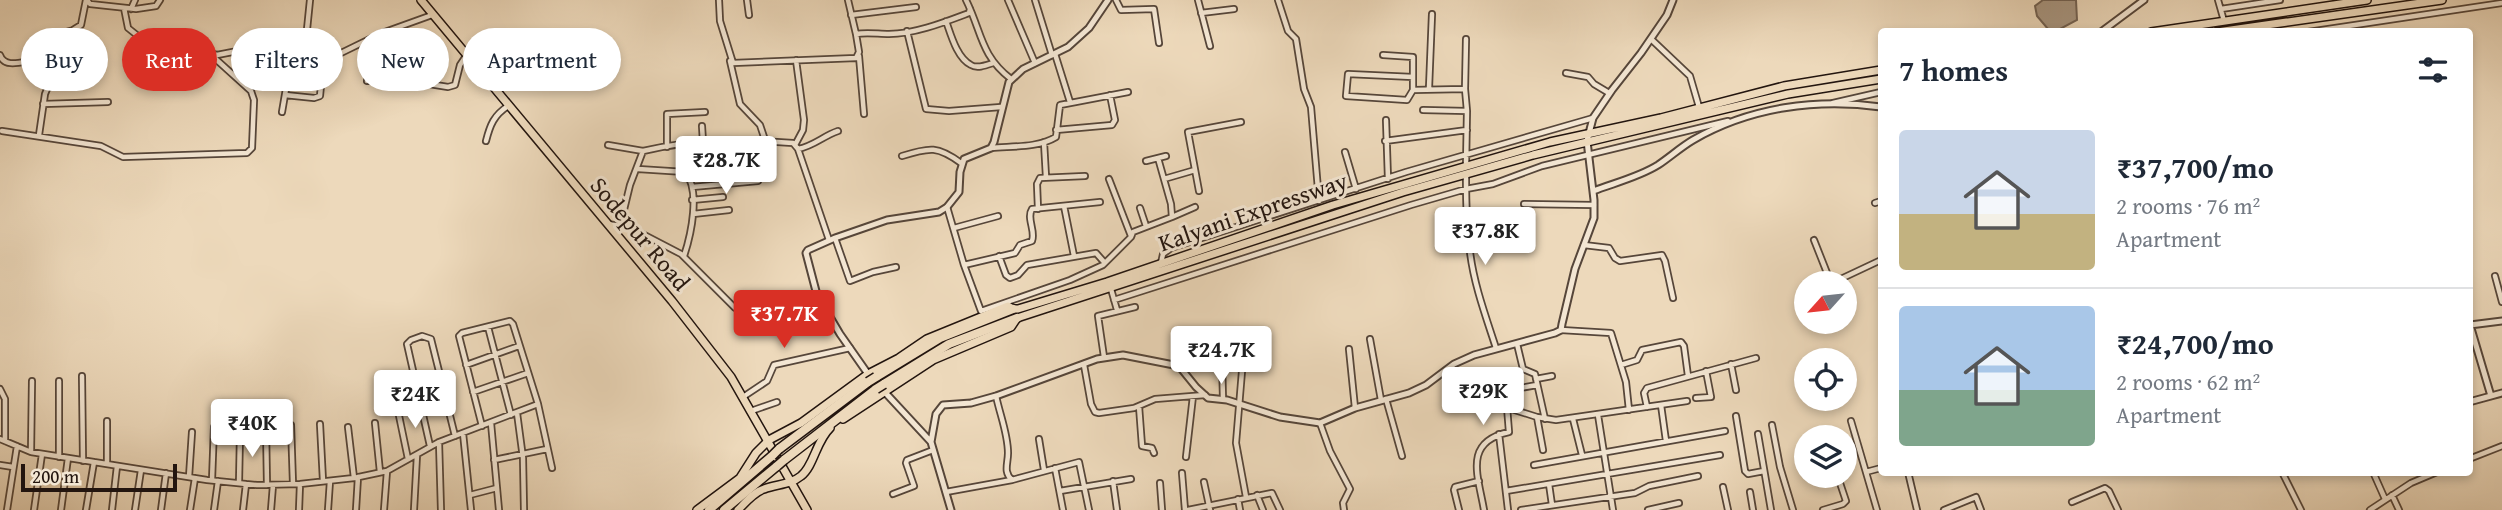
<!DOCTYPE html>
<meta charset="utf-8">
<style>
:root{--surface:#fff;--page:#f2f2f3;--text:#1f2937;--muted:#747a83;--line:#e0e1e3;--accent:#d93025}
body{margin:0;font-family:"Gentium Book Plus",serif;background:var(--page);color:var(--text);height:100vh;display:flex;flex-direction:column;font-size:26px;white-space:nowrap}
*{box-sizing:border-box;margin:0}
p{font-size:23px;color:var(--muted)}
.icon{flex:none;width:38px;height:38px;fill:none;stroke:currentColor;stroke-width:2;stroke-linecap:round;stroke-linejoin:round}
.map{position:relative;flex:1;overflow:hidden}
.details{position:absolute;left:1878px;top:28px;width:595px;height:448px;display:flex;flex-direction:column;background:var(--surface);border-radius:7px;box-shadow:0 4px 10px #0003}
.details>*{flex:none}
.hud{position:absolute;left:21px;top:28px;width:665px;height:63px;display:flex;gap:14px}
.needle{width:46px;rotate:243deg}
.controls{position:absolute;left:1794px;top:271px;display:grid;gap:14px}
.controls a{display:grid;place-items:center;width:63px;height:63px;border-radius:50%;background:var(--surface);box-shadow:0 4px 10px #0003;font-size:35px}
.scale{position:absolute;left:21px;bottom:18px;width:156px;box-sizing:border-box;padding-left:7px;border:4px solid #23150f;border-top:0;font-size:19px;line-height:24px;white-space:nowrap;color:#23150f;-webkit-text-stroke:5px #f3e6d3;paint-order:stroke}
.price{position:absolute;translate:-50% -60px;padding:0 16px;border-radius:7px;background:#fff;color:#222;font-size:23px;line-height:46px;filter:drop-shadow(0 2px 4px #0008)}
.price::after{content:'';position:absolute;left:50%;top:42px;width:21px;height:16px;margin-left:-10px;background:inherit;clip-path:polygon(0 0,100% 0,50% 100%)}
.price.active{background:var(--accent);color:#fff}
ul{padding:0;list-style:none}
li{display:flex;align-items:center;gap:21px;height:175px;padding:0 21px}
li+li{border-top:2px solid var(--line)}
li span{display:grid;place-items:center;flex:none;width:196px;height:140px;border-radius:7px;color:#555}
li>.icon{margin-inline-start:auto}
span .icon{width:84px;height:84px;fill:#fffc;stroke-width:1}
li b{font-size:30px}
h2{display:flex;justify-content:space-between;align-items:center;height:84px;padding:0 21px;font-size:30px}
.chip{padding:0 24px;border-radius:32px;background:var(--surface);box-shadow:0 4px 10px #0003;font-size:24px;line-height:63px}
.chip.active{background:var(--accent);color:#fff}
.map>svg:first-child{display:block}
</style>
<div class="map">
<svg width="2502" height="510" viewBox="0 0 2502 510">
<rect width="100%" height="100%" fill="#edd9bb"/>
<filter id="stains"><feTurbulence type="fractalNoise" baseFrequency=".00286" numOctaves="4"/><feColorMatrix values="0 0 0 0 .2 0 0 0 0 .09 0 0 0 0 .02 0 0 0 .5 -.17"/></filter>
<radialGradient id="worn" r=".72"><stop offset=".6" stop-color="#630" stop-opacity="0"/><stop offset="1" stop-color="#630" stop-opacity=".3"/></radialGradient>
<path fill="#a89681" stroke="#736253" stroke-width="2" d="M2043 0H2076L2077 20 2060 29H2048L2037 16 2035 6Z"/>
<g fill="none" stroke-linecap="round" stroke-linejoin="round">
<defs>
<path id="minor" d="M87 0 90 4 136 9 156 6 160 0
M719 0 720 21 733 63 856 58 859 52 856 34C867 32 878 34 889 34 915 34 945 22 969 13L970 9
M747 0 749 15
M848 0 856 34
M966 0C982 32 980 55 1011 79
M1008 0 1035 63
M1035 0 1052 55
M1116 0 1121 10 1154 9 1159 43
M1198 0 1210 46
M1278 0 1288 31 1296 39 1304 89 1311 107 1319 201
M2218 0 2224 21
M124 8 128 28 138 36 168 38 195 45 209 53 217 55 258 47H287L339 54 382 33 432 15
M131 9 135 0
M2221 9 2280 0
M1201 13 1234 9
M851 15 916 7
M946 21C951 35 957 58 971 65 977 69 987 65 993 63
M907 31 926 109 949 111 1001 107
M2308 32 2502 3
M1651 39 1690 76 1699 107
M305 49 310 0
M1055 54 1070 102
M0 55C4 67 18 63 29 61L35 48 54 43
M1383 55 1413 57V90
M859 56 864 114
M730 61 740 104 760 125 765 140
M1566 73 1588 77 1594 84 1609 93
M1413 77 1348 74 1346 96 1407 100 1413 90 1465 89 1467 111
M367 81 371 40
M423 83 448 87 455 85 460 65 466 56
M1429 88 1432 14
M1465 89 1466 39
M285 95 314 98 320 96 324 52
M1833 103 1881 92
M43 104 108 102
M1423 110 1467 111 1466 166
M282 112 293 48
M1386 120 1388 179
M702 126 703 142
M1056 130 1112 125 1115 120 1110 95
M2 131 101 146 123 157 247 153 252 148 254 100 251 91 209 53
M39 135 45 94 55 70 54 39 56 35 73 30 81 25 86 0
M486 141C490 125 494 115 508 106
M1385 141 1467 130
M1044 142 1046 177
M608 145 643 151
M795 145 803 130 804 120 796 60
M667 147V114L705 112
M991 148C1012 146 1038 148 1056 137L1060 105 1128 92
M798 149C814 146 823 136 838 131
M1345 152 1356 189
M902 156C930 147 938 146 961 163
M1146 161 1166 156
M638 169 685 172C701 190 691 235 684 256
M1466 175C1466 201 1466 226 1470 252 1474 285 1486 317 1496 348
M1109 179 1131 236
M1164 179 1195 170
M692 187 758 181
M1199 191 1188 132 1241 122
M692 200 723 197
M1875 203 1881 201
M1524 204 1594 205
M1064 206 1074 256
M947 207 964 265 981 311 1070 280 1103 265 1131 237 1133 232 1172 217 1171 204 1158 158
M1140 208 1146 226
M1038 209 1037 184 1040 178 1085 176
M693 214 729 210
M1172 217 1195 207
M608 224 631 228 681 254 735 308 745 311 802 299 821 302
M620 226 630 185 643 151C693 139 742 139 793 143L798 149 829 240
M954 228 998 216
M835 238 850 281 873 272 896 267
M1814 240 1831 283
M1584 245 1609 248 1615 258 1620 261 1662 255 1665 261 1673 298
M999 256 1006 275 1010 278 1018 275 1027 265 1096 253 1104 262
M1161 263 1163 254 1171 248 1406 172 1593 118
M964 265 1015 253 1020 245 1032 241C1036 231 1026 218 1032 209L1100 202
M2495 276 2502 302
M1830 284 1881 260
M1111 289 1117 310
M1114 300 1411 205 1466 189 1493 184 1542 166 1728 121
M488 327 511 415
M1561 330 1611 333 1626 382 1629 410
M1370 339 1381 400
M1517 344 1523 369 1535 374 1545 419
M1349 349 1355 408
M1211 356 1222 361 1223 399
M1104 357 1098 316 1135 307
M1731 364 1736 390
M466 365 519 346
M1084 365 1091 404 1095 412 1099 413 1134 408 1155 399 1205 395
M1621 365 1637 360 1642 350 1681 342 1684 346 1688 376
M1242 371 1236 443 1246 497
M1443 373 1464 394 1537 417 1556 420 1687 401
M82 376 83 461
M1536 379 1552 376
M0 389 5 399V441
M473 392 528 373
M996 396C1000 415 1008 434 1008 453 1008 464 1003 472 1012 480L1079 462 1089 510
M743 397 767 381 774 365 850 348
M1696 398 1711 397 1706 371
M1386 399 1402 456
M538 404 552 468
M1661 405 1666 441
M397 406 408 459
M1139 406 1142 446 1152 448 1154 453
M1647 407 1644 393 1647 388 1756 358
M751 411 777 402
M517 413 523 458 524 510
M1598 415 1613 510
M1736 416 1745 471 1748 474 1764 471
M1537 417 1543 450
M1573 419 1582 455
M107 421V464
M1851 421 1877 510
M375 423 380 472
M491 423 499 510
M1320 423 1330 451 1350 489 1343 503 1344 510
M320 424 323 481
M291 425 293 484
M1772 425 1780 467 1793 510
M266 427 267 485
M348 427 354 478
M463 433 471 510
M1499 434 1508 510
M1758 434 1771 510
M0 439 31 452 207 480 257 485 300 484 354 478 387 471 439 442 538 404 513 324 510 321 462 333 459 336 482 426
M1039 439 1044 470
M439 442 441 510
M430 446 407 344 411 340 422 336 431 339 455 436
M31 452 32 381
M59 457V381
M1186 457 1193 396
M2469 459 2502 446
M494 460 547 449
M0 465 13 467
M1534 465 1725 431
M1055 468 1063 510
M1866 472 1881 468
M1908 472 1917 510
M2282 472 2301 510
M2373 472 2385 499
M1182 473 1185 510
M189 477 192 432
M212 480 214 427
M1113 481 1117 510
M1204 482 1210 510
M239 483 240 434
M1160 483 1162 510
M1549 484 1552 505
M1723 487 1728 510
M1060 491 1131 479
M1506 491 1720 455
M946 492 1012 480
M1750 492 1753 510
M893 494 914 486 906 463 907 460 933 450
M470 495 497 488
M1257 495 1263 510
M2392 495 2399 510
M1238 499 1240 510
M2072 502 2105 488 2109 491 2118 510
M7 510 17 446
M34 510 42 454
M61 510 68 458
M86 510 94 462
M112 510 117 466
M135 510 141 470
M161 510 166 473
M190 510 195 478
M214 510 218 481
M243 510 246 484
M271 510 273 485
M299 510 300 484
M328 510 330 481
M356 510 358 477
M384 510 387 471
M414 510 417 455
M1188 510 1272 493 1280 510
M1459 510 1454 490 1455 487 1479 481
M1484 510C1478 475 1463 442 1509 432L1507 407 1509 390 1537 385
M1521 510 1635 493 1649 486 1698 476
M1648 510 1679 503
M1823 510 1843 504 1846 501 1838 477
M1944 510 1976 497 1981 510
M2370 510 2411 483 2437 472"/>
<path id="tertiary" d="M2101 32 2144 0
M1593 191C1614 183 1639 177 1658 165 1670 157 1681 147 1693 140 1750 107 1817 98 1881 107
M2491 396 2502 393
M2469 402 2491 396 2470 325 2502 321
M931 442 936 414 943 405 971 403 996 396 1097 359 1123 355 1179 366 1196 387 1208 398 1227 400 1280 417 1320 423 1355 408 1409 393 1426 385 1454 364 1474 355 1555 333 1561 330 1562 324 1575 269 1594 218V200L1587 141 1593 118 1612 90 1641 53 1667 15 1673 0
M951 510 931 442 868 374 840 334 817 295 806 253 808 250 835 238 887 220 939 212 947 207 959 192 960 172 964 159 991 148 994 142 1009 82 1023 69 1068 47 1089 28 1108 0"/>
<path id="primary" d="M421 0 672 301 731 377 807 510"/>
<path id="trunk" d="M2151 32 2367 0
M2217 32 2442 0
M843 419 933 360 1011 327 1017 318 1403 192 1533 155 1788 94 1881 79
M697 510 740 478 756 453 769 440 801 423 868 374 899 358 927 339 1008 306 1013 309H1018L1107 282 1333 205 1550 142 1661 118 1784 86 1881 70
M738 510C745 503 754 492 764 489 777 484 790 485 801 476 814 466 816 441 830 428"/>
<path id="motorway" d="M876 377 940 338 1013 309
M884 384 949 344 1017 318
M779 449 868 382
M784 460 876 389
M709 510 772 456
M724 510 777 466"/>
</defs>
<use href="#minor" stroke="#56463a" stroke-width="8"/>
<use href="#tertiary" stroke="#56463a" stroke-width="9"/>
<use href="#primary" stroke="#23150f" stroke-width="10"/>
<use href="#trunk" stroke="#23150f" stroke-width="10"/>
<use href="#motorway" stroke="#23150f" stroke-width="11"/>
<use href="#minor" stroke="#f3e6d3" stroke-width="4.5"/>
<use href="#tertiary" stroke="#f3e6d3" stroke-width="5"/>
<use href="#primary" stroke="#edd9bb" stroke-width="7"/>
<use href="#trunk" stroke="#edd9bb" stroke-width="7"/>
<use href="#motorway" stroke="#edd9bb" stroke-width="8"/>
<defs>
<path id="motorway-bridge" d="M868 382 876 377
M876 389 884 384
M772 456 779 449
M777 466 784 460"/>
</defs>
<use href="#motorway-bridge" stroke="#23150f" stroke-width="11" stroke-linecap="butt"/>
<use href="#motorway-bridge" stroke="#edd9bb" stroke-width="8"/>
</g>
<g text-anchor="middle" stroke-width="6" stroke-linejoin="round" paint-order="stroke">
<g font-size="24" fill="#23150f" stroke="#f3e6d3">
<text transform="translate(1253 212) rotate(-19)" y="8">Kalyani Expressway</text>
<text transform="translate(640 234) rotate(50)" y="8">Sodepur Road</text>
</g>
</g>
<rect width="100%" height="100%" filter="url(#stains)"/>
<rect width="100%" height="100%" fill="url(#worn)"/>
</svg>
<div class="controls">
<a><svg class="needle" viewBox="-14 -14 28 28"><path d="M0-13l5 13h-10z" fill="#e53935"/><path d="M0 13l5-13h-10z" fill="#747a83"/></svg></a>
<a><svg class="icon" aria-label="locate" viewBox="0 0 24 24"><circle cx="12" cy="12" r="6"/><path d="M12 2v4M12 18v4M2 12h4M18 12h4"/></svg></a>
<a><svg class="icon" aria-label="layers" viewBox="0 0 24 24"><path d="M12 4l9 5-9 5-9-5zM3 14l9 5 9-5"/></svg></a>
</div>
<div class="scale">200 m</div>
<b class="price" style="left:726px;top:196px">₹28.7K</b>
<b class="price" style="left:1485px;top:267px">₹37.8K</b>
<b class="price active" style="left:784px;top:350px">₹37.7K</b>
<b class="price" style="left:1221px;top:386px">₹24.7K</b>
<b class="price" style="left:1483px;top:427px">₹29K</b>
<b class="price" style="left:415px;top:430px">₹24K</b>
<b class="price" style="left:252px;top:459px">₹40K</b>
<div class="hud">
<a class="chip">Buy</a>
<a class="chip active">Rent</a>
<a class="chip">Filters</a>
<a class="chip">New</a>
<a class="chip">Apartment</a>
</div>
<section class="details">
<h2>7 homes<svg class="icon" aria-label="filters" viewBox="0 0 24 24"><path d="M4 7h16M4 17h16"/><circle cx="9" cy="7" r="2"/><circle cx="15" cy="17" r="2"/></svg></h2>
<ul>
<li><span style="background:linear-gradient(#c9d6e8 60%,#c2b280 0)"><svg class="icon" aria-label="home" viewBox="0 0 24 24"><path d="M3 11l9-7 9 7M6 9v11h12V9"/></svg></span><div><b>₹37,700/mo</b><p>2 rooms · 76 m²</p><p>Apartment</p></div></li>
<li><span style="background:linear-gradient(#a9c7e8 60%,#7fa58c 0)"><svg class="icon" aria-label="home" viewBox="0 0 24 24"><path d="M3 11l9-7 9 7M6 9v11h12V9"/></svg></span><div><b>₹24,700/mo</b><p>2 rooms · 62 m²</p><p>Apartment</p></div></li>
</ul>
</section>
</div>
